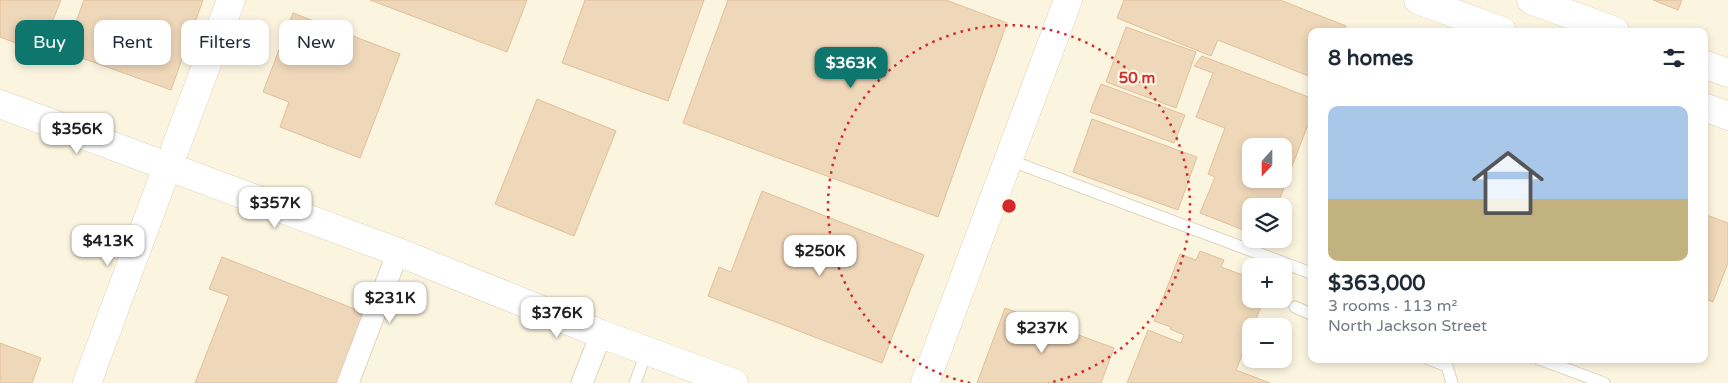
<!DOCTYPE html>
<meta charset="utf-8">
<style>
:root{--surface:#fff;--page:#f2f2f3;--text:#1f2937;--muted:#747a83;--accent:#0f766e}
body{margin:0;font-family:"Varela Round",sans-serif;background:var(--page);color:var(--text);height:100vh;display:flex;flex-direction:column;font-size:19px;white-space:nowrap}
*{box-sizing:border-box;margin:0}
p{font-size:16px;color:var(--muted)}
.icon{flex:none;width:28px;height:28px;fill:none;stroke:currentColor;stroke-width:2;stroke-linecap:round;stroke-linejoin:round}
.map{position:relative;flex:1;overflow:hidden}
.details{position:absolute;left:1308px;top:28px;width:400px;height:335px;display:flex;flex-direction:column;background:var(--surface);border-radius:10px;box-shadow:0 2px 8px #0003}
.details>*{flex:none}
.top-card{position:absolute;left:15px;top:20px;width:475px;height:45px;display:flex;gap:10px}
.needle{width:32px;rotate:201deg}
.tools{position:absolute;left:1242px;top:138px;display:grid;gap:10px}
.tools a{display:grid;place-items:center;width:50px;height:50px;border-radius:10px;background:var(--surface);box-shadow:0 2px 8px #0003;font-size:25px}
.price{position:absolute;translate:-50% -42px;padding:0 11px;border-radius:10px;background:#fff;color:#222;font-size:16px;line-height:32px;filter:drop-shadow(0 1px 2px #0008)}
.price::after{content:'';position:absolute;left:50%;top:30px;width:15px;height:11px;margin-left:-8px;background:inherit;clip-path:polygon(0 0,100% 0,50% 100%)}
.price.current{background:var(--accent);color:#fff}
ul{padding:0;list-style:none}
li{display:grid;align-content:center;gap:10px;height:265px;padding:0 20px}
li span{display:grid;place-items:center;height:155px;border-radius:10px;color:#555}
li>.icon{margin-inline-start:auto}
span .icon{width:90px;height:90px;fill:#fffc;stroke-width:1}
li b{font-size:21px}
h2{display:flex;justify-content:space-between;align-items:center;height:60px;padding:0 20px;font-size:21px}
.pill{padding:0 18px;border-radius:10px;background:var(--surface);box-shadow:0 2px 8px #0003;font-size:18px;line-height:45px}
.pill.current{background:var(--accent);color:#fff}
.map>svg:first-child{display:block}
</style>
<div class="map">
<svg width="1728" height="383" viewBox="0 0 1728 383">
<rect width="100%" height="100%" fill="#fbf5e0"/>
<path fill="#efd7b9" stroke="#e0c09a" fill-rule="evenodd" d="M0 0H61L40 52 0 37Z
M84 0H203L171 90 65 52Z
M370 0H527L507 52Z
M585 0H704L668 101 562 63Z
M728 0H946L1007 23 938 217 683 123Z
M1124 0H1280L1346 26 1344 31H1311V77L1218 40 1211 56 1117 18Z
M1653 0H1682L1678 10Z
M293 13 400 54 360 158 280 127 289 102 263 92Z
M1126 27 1196 52 1176 108 1106 82Z
M1202 56 1311 98V129L1307 127 1277 206H1279H1251V233L1200 213 1215 177 1208 174 1225 128 1196 117 1213 73 1194 66ZM1251 146H1284V179H1251Z
M1101 84 1185 115 1174 143 1090 112Z
M537 99 616 131 574 236 495 204Z
M1092 119 1197 157 1178 210 1073 172Z
M762 191 924 255 882 363 708 296 719 267 731 272Z
M1704 214 1728 223V263L1713 302 1704 298Z
M1200 251 1224 260 1221 267 1251 278V299H1264L1253 326H1251V332L1236 370 1270 383H1127L1148 330 1181 343 1184 335 1170 329 1171 327 1154 321 1180 254 1196 260Z
M222 257 365 313 337 383H195L229 296 209 289Z
M1005 308 1114 348 1101 383H977Z
M0 343 41 358 32 383H0Z"/>
<g fill="none" stroke-linecap="round" stroke-linejoin="round">
<defs>
<path id="lane" d="M1009 160 1311 273
M1295 307 1311 314
M1429 359 1447 366 1452 383
M1539 359 1604 383
M635 383 647 351"/>
<path id="street" d="M348 383 398 252
M582 383 601 334"/>
<path id="secondary" d="M1418 0 1502 31
M1531 0 1615 31
M1704 64 1728 73
M0 104 398 252 601 334 734 383
M1704 107 1728 116
M175 149 231 0
M87 383 168 165
M925 383 1068 0"/>
</defs>
<use href="#lane" stroke="#ded2bd" stroke-width="13"/>
<use href="#street" stroke="#ded2bd" stroke-width="23"/>
<use href="#secondary" stroke="#e0d1b8" stroke-width="29"/>
<use href="#lane" stroke="#fff" stroke-width="11"/>
<use href="#street" stroke="#fff" stroke-width="21"/>
<use href="#secondary" stroke="#fff" stroke-width="28"/>
</g>
<path fill="none" stroke="#d62828" stroke-width="2.5" stroke-dasharray="2.5 5" d="M970 383A181 181 0 1 1 1048 383"/>
<circle cx="1009" cy="206" r="8" fill="#d62828" stroke="#fef8e6" stroke-width="2.5"/>
<g font-size="15" text-anchor="middle" font-weight="bold" fill="#d62828" stroke="#fef8e6" stroke-width="4.5" stroke-linejoin="round" paint-order="stroke">
<text x="1137" y="83">50 m</text>
</g>
</svg>
<div class="tools">
<a><svg class="needle" viewBox="-14 -14 28 28"><path d="M0-13l5 13h-10z" fill="#e53935"/><path d="M0 13l5-13h-10z" fill="#747a83"/></svg></a>
<a><svg class="icon" aria-label="layers" viewBox="0 0 24 24"><path d="M12 4l9 5-9 5-9-5zM3 14l9 5 9-5"/></svg></a>
<a>+</a>
<a>−</a>
</div>
<b class="price current" style="left:851px;top:89px">$363K</b>
<b class="price" style="left:77px;top:155px">$356K</b>
<b class="price" style="left:275px;top:229px">$357K</b>
<b class="price" style="left:108px;top:267px">$413K</b>
<b class="price" style="left:820px;top:277px">$250K</b>
<b class="price" style="left:390px;top:324px">$231K</b>
<b class="price" style="left:557px;top:339px">$376K</b>
<b class="price" style="left:1042px;top:354px">$237K</b>
<div class="top-card">
<a class="pill current">Buy</a>
<a class="pill">Rent</a>
<a class="pill">Filters</a>
<a class="pill">New</a>
</div>
<section class="details">
<h2>8 homes<svg class="icon" aria-label="filters" viewBox="0 0 24 24"><path d="M4 7h16M4 17h16"/><circle cx="9" cy="7" r="2"/><circle cx="15" cy="17" r="2"/></svg></h2>
<ul>
<li><span style="background:linear-gradient(#a9c7e8 60%,#c2b280 0)"><svg class="icon" aria-label="home" viewBox="0 0 24 24"><path d="M3 11l9-7 9 7M6 9v11h12V9"/></svg></span><div><b>$363,000</b><p>3 rooms · 113 m²</p><p>North Jackson Street</p></div></li>
</ul>
</section>
</div>
